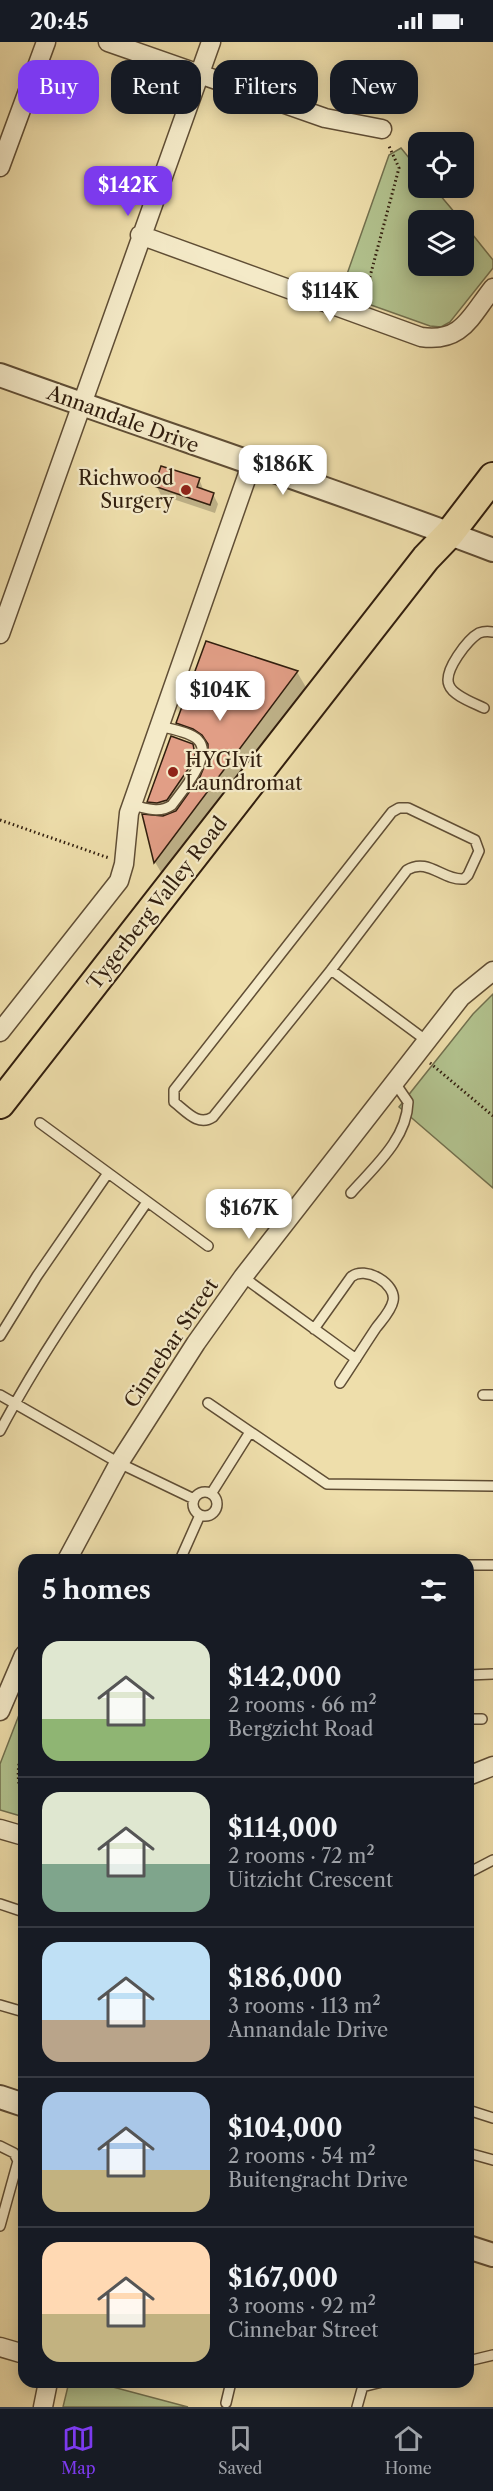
<!DOCTYPE html>
<meta charset="utf-8">
<style>
:root{--surface:#171b24;--page:#242831;--text:#f1f3f6;--muted:#9ea1a6;--line:#363941;--accent:#7c3aed}
body{margin:0;font-family:"Libre Caslon Text",serif;background:var(--page);color:var(--text);height:100vh;display:flex;flex-direction:column;font-size:22px;white-space:nowrap}
*{box-sizing:border-box;margin:0}
p{font-size:20px;color:var(--muted)}
.icon{flex:none;width:33px;height:33px;fill:none;stroke:currentColor;stroke-width:2;stroke-linecap:round;stroke-linejoin:round}
.map{position:relative;flex:1;overflow:hidden}
.panel{position:absolute;left:18px;top:1512px;width:456px;height:834px;display:flex;flex-direction:column;background:var(--surface);border-radius:18px;box-shadow:0 3px 15px #0003}
.panel>*{flex:none}
.hud{position:absolute;left:18px;top:18px;width:458px;height:54px;display:flex;gap:12px}
.fabs{position:absolute;left:408px;top:90px;display:grid;gap:12px}
.fabs a{display:grid;place-items:center;width:66px;height:66px;border-radius:12px;background:var(--surface);box-shadow:0 3px 15px #0003;font-size:30px}
.price{position:absolute;translate:-50% -51px;padding:0 14px;border-radius:12px;background:#fff;color:#222;font-size:20px;line-height:39px;filter:drop-shadow(0 2px 3px #0008)}
.price::after{content:'';position:absolute;left:50%;top:36px;width:18px;height:14px;margin-left:-9px;background:inherit;clip-path:polygon(0 0,100% 0,50% 100%)}
.price.on{background:var(--accent);color:#fff}
ul{padding:0;list-style:none}
li{display:flex;align-items:center;gap:18px;height:150px;padding:0 24px}
li+li{border-top:2px solid var(--line)}
li span{display:grid;place-items:center;flex:none;width:168px;height:120px;border-radius:18px;color:#555}
li>.icon{margin-inline-start:auto}
span .icon{width:72px;height:72px;fill:#fffc;stroke-width:1}
li b{font-size:26px}
h2{display:flex;justify-content:space-between;align-items:center;height:72px;padding:0 24px;font-size:26px}
.chip{padding:0 21px;border-radius:18px;background:var(--surface);box-shadow:0 3px 15px #0003;font-size:21px;line-height:54px}
.chip.on{background:var(--accent);color:#fff}
.status{display:flex;justify-content:space-between;align-items:center;height:42px;padding:0 30px;background:var(--surface);direction:ltr}
.status svg{height:16px;fill:currentColor}
.dock{display:flex;justify-content:space-around;align-items:center;height:84px;border-top:2px solid var(--line);background:var(--surface);font-size:16px;color:var(--muted)}
.dock a{display:grid;justify-items:center;gap:3px}
.dock .on{color:var(--accent)}
.map>svg:first-child{display:block}
</style>
<div class="status"><b>20:45</b><svg viewBox="0 0 49 12"><path d="M0 12V9h3v3zM5 12V6h3v6zM10 12V3h3v9zM15 12V0h3v12zM26 1h20v11H26zM47 4h2v5h-2z"/></svg></div>
<div class="map">
<svg width="493" height="2365" viewBox="0 0 493 2365">
<rect width="100%" height="100%" fill="#eedeab"/>
<filter id="stains"><feTurbulence type="fractalNoise" baseFrequency=".00333" numOctaves="4"/><feColorMatrix values="0 0 0 0 .2 0 0 0 0 .09 0 0 0 0 .02 0 0 0 .5 -.17"/></filter>
<radialGradient id="worn" r=".72"><stop offset=".6" stop-color="#630" stop-opacity="0"/><stop offset="1" stop-color="#630" stop-opacity=".3"/></radialGradient>
<path fill="#b2c28e" stroke="#72704e" stroke-width="1.5" d="M401 106 418 127V146H434L461 178H418V224H464V182L493 218V226L450 280 441 285 430 284 340 252 389 113Z
M493 952V1146L399 1065 473 972Z
M24 1660V1775L0 1768V1722Z
M69 2340H94L188 2365H63Z"/>
<path fill="#0003" d="M199 437 204 449 213 452 218 462 215 471 161 453 156 443Z
M297 630 307 647 165 837 155 820 144 774 157 775 148 759 194 707 205 727 210 715V707L188 699 178 681Z"/>
<path fill="#e19e86" stroke="#311e0e" stroke-width="1.5" d="M161 424 200 436 197 445 214 451 210 463 154 444Z
M206 599 298 629 154 821 142 772 163 774 176 769 200 735 208 715V702L202 693 193 687 176 681Z
M171 694 193 702 195 712 193 720 167 758 157 761 147 760Z"/>
<g fill="none" stroke-linecap="round" stroke-linejoin="round">
<defs>
<path id="service" d="M484 666C474 661 453 654 449 643 443 629 468 597 479 591 484 589 488 589 493 590
M132 763C146 766 159 772 172 763 181 750 214 714 198 698 191 690 170 687 159 684
M399 766H408L475 798 479 809 468 833 464 837C443 839 428 815 407 828L331 928 213 1075C198 1085 186 1069 174 1060V1048L392 770Z
M331 928 427 999
M40 1081 208 1204
M351 1151C374 1125 407 1097 408 1060L395 1041
M243 1235 356 1317
M314 1287 351 1235C365 1223 397 1242 393 1259 391 1269 382 1278 376 1286 364 1304 352 1323 340 1341
M0 1294 37 1234 108 1131
M0 1353 119 1421 194 1457
M483 1353H493
M208 1361 327 1442 493 1444
M0 1389C42 1309 96 1234 147 1160
M193 1462a12 12 0 1 1 24 0a12 12 0 1 1-24 0Z
M211 1452 250 1390
M180 1518 200 1473
M468 1523H493
M468 1633 493 1632
M468 1677H482
M468 1831 493 1818
M0 1862 24 1870
M0 1963 24 1970
M468 2068 493 2076
M0 2104 14 2111 18 2119 0 2184
M468 2111 493 2118
M468 2319 493 2313
M362 2345 382 2340
M226 2361 231 2340
M357 2365 364 2340"/>
<path id="minor" d="M108 0 325 76 382 87
M0 125 46 0
M140 193 421 295C462 301 470 275 493 246
M0 592 211 0
M0 990 119 839 124 822 129 771 251 423
M67 1518 119 1421 196 1301 243 1235 461 955 493 929
M0 1669 24 1613
M468 1734 493 1724
M0 1787 24 1794
M0 2305 24 2312
M43 2365 48 2340"/>
<path id="tertiary" d="M0 333C164 392 330 446 493 508
M0 2055 24 2063
M468 2205 493 2213"/>
<path id="primary" d="M0 1062 426 516 450 491 493 435"/>
</defs>
<use href="#service" stroke="#604e35" stroke-width="12"/>
<use href="#minor" stroke="#604e35" stroke-width="21"/>
<use href="#tertiary" stroke="#604e35" stroke-width="26"/>
<use href="#primary" stroke="#311e0e" stroke-width="32"/>
<path stroke="#311e0e" stroke-width="3" stroke-dasharray="1.5 3" stroke-linecap="butt" d="M364 257 399 126 388 102
M0 778 109 816
M430 1021 493 1074
M24 1700C19 1718 14 1738 24 1755"/>
<use href="#service" stroke="#f4eac8" stroke-width="9"/>
<use href="#minor" stroke="#f4eac8" stroke-width="18"/>
<use href="#tertiary" stroke="#f4eac8" stroke-width="22"/>
<use href="#primary" stroke="#eedeab" stroke-width="28"/>
</g>
<g fill="#8f2418" stroke="#f4eac8" stroke-width="2">
<circle cx="186" cy="448" r="6"/>
<circle cx="173" cy="730" r="6"/>
</g>
<g text-anchor="middle" stroke-width="4.5" stroke-linejoin="round" paint-order="stroke">
<g font-size="20" fill="#311e0e" stroke="#f4eac8">
<text transform="translate(123 377) rotate(20)" y="7">Annandale Drive</text>
<text transform="translate(157 861) rotate(-52)" y="7">Tygerberg Valley Road</text>
<text transform="translate(171 1301) rotate(-56)" y="7">Cinnebar Street</text>
</g>
<g font-size="20" fill="#311e0e" stroke="#f4eac8" text-anchor="end">
<text x="174" y="443">Richwood<tspan x="174" dy="23">Surgery</tspan></text>
<text x="185" y="725" text-anchor="start">HYGIvit<tspan x="185" dy="23">Laundromat</tspan></text>
</g>
</g>
<rect width="100%" height="100%" filter="url(#stains)"/>
<rect width="100%" height="100%" fill="url(#worn)"/>
</svg>
<div class="fabs">
<a><svg class="icon" aria-label="locate" viewBox="0 0 24 24"><circle cx="12" cy="12" r="6"/><path d="M12 2v4M12 18v4M2 12h4M18 12h4"/></svg></a>
<a><svg class="icon" aria-label="layers" viewBox="0 0 24 24"><path d="M12 4l9 5-9 5-9-5zM3 14l9 5 9-5"/></svg></a>
</div>
<b class="price on" style="left:128px;top:175px">$142K</b>
<b class="price" style="left:330px;top:281px">$114K</b>
<b class="price" style="left:283px;top:454px">$186K</b>
<b class="price" style="left:220px;top:680px">$104K</b>
<b class="price" style="left:249px;top:1198px">$167K</b>
<div class="hud">
<a class="chip on">Buy</a>
<a class="chip">Rent</a>
<a class="chip">Filters</a>
<a class="chip">New</a>
</div>
<section class="panel">
<h2>5 homes<svg class="icon" aria-label="filters" viewBox="0 0 24 24"><path d="M4 7h16M4 17h16"/><circle cx="9" cy="7" r="2"/><circle cx="15" cy="17" r="2"/></svg></h2>
<ul>
<li><span style="background:linear-gradient(#dfe7d0 65%,#8fb573 0)"><svg class="icon" aria-label="home" viewBox="0 0 24 24"><path d="M3 11l9-7 9 7M6 9v11h12V9"/></svg></span><div><b>$142,000</b><p>2 rooms · 66 m²</p><p>Bergzicht Road</p></div></li>
<li><span style="background:linear-gradient(#dfe7d0 60%,#7fa58c 0)"><svg class="icon" aria-label="home" viewBox="0 0 24 24"><path d="M3 11l9-7 9 7M6 9v11h12V9"/></svg></span><div><b>$114,000</b><p>2 rooms · 72 m²</p><p>Uitzicht Crescent</p></div></li>
<li><span style="background:linear-gradient(#bfe0f5 65%,#b9a48a 0)"><svg class="icon" aria-label="home" viewBox="0 0 24 24"><path d="M3 11l9-7 9 7M6 9v11h12V9"/></svg></span><div><b>$186,000</b><p>3 rooms · 113 m²</p><p>Annandale Drive</p></div></li>
<li><span style="background:linear-gradient(#a9c7e8 65%,#c2b280 0)"><svg class="icon" aria-label="home" viewBox="0 0 24 24"><path d="M3 11l9-7 9 7M6 9v11h12V9"/></svg></span><div><b>$104,000</b><p>2 rooms · 54 m²</p><p>Buitengracht Drive</p></div></li>
<li><span style="background:linear-gradient(#ffd9b3 60%,#c2b280 0)"><svg class="icon" aria-label="home" viewBox="0 0 24 24"><path d="M3 11l9-7 9 7M6 9v11h12V9"/></svg></span><div><b>$167,000</b><p>3 rooms · 92 m²</p><p>Cinnebar Street</p></div></li>
</ul>
</section>
</div>
<nav class="dock">
<a class="on"><svg class="icon" aria-label="map" viewBox="0 0 24 24"><path d="M3 6l6-2 6 2 6-2v14l-6 2-6-2-6 2zM9 4v14M15 6v14"/></svg>Map</a>
<a><svg class="icon" aria-label="saved" viewBox="0 0 24 24"><path d="M7 4h10v16l-5-4-5 4z"/></svg>Saved</a>
<a><svg class="icon" aria-label="home" viewBox="0 0 24 24"><path d="M3 11l9-7 9 7M6 9v11h12V9"/></svg>Home</a>
</nav>
